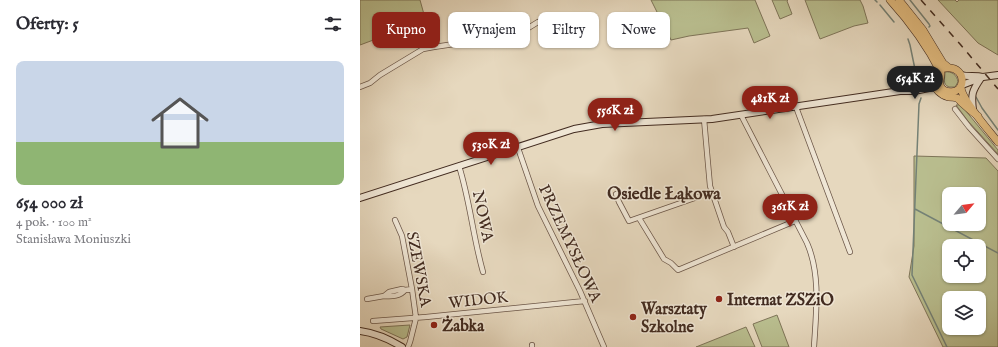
<!DOCTYPE html>
<html lang="pl">
<meta charset="utf-8">
<style>
:root{--surface:#fff;--page:#f7f7f7;--text:#2b2b33;--muted:#7c7c81;--line:#e1e1e2;--accent:#8f2418}
body{margin:0;font-family:"IM FELL English",serif;background:var(--page);color:var(--text);height:100vh;display:flex;flex-direction:column;font-size:15px;white-space:nowrap}
*{box-sizing:border-box;margin:0}
p{font-size:13px;color:var(--muted)}
.icon{flex:none;width:22px;height:22px;fill:none;stroke:currentColor;stroke-width:2;stroke-linecap:round;stroke-linejoin:round}
.map{position:relative;flex:1;overflow:hidden}
.side{display:flex;flex-direction:column;background:var(--surface);width:360px}
.side>*{flex:none}
.guide{position:absolute;left:12px;top:12px;width:380px;height:36px;display:flex;gap:8px}
.needle{width:26px;rotate:61deg}
.buttons{position:absolute;left:582px;top:187px;display:grid;gap:8px}
.buttons a{display:grid;place-items:center;width:44px;height:44px;border-radius:8px;background:var(--surface);box-shadow:0 1px 3px #0004;font-size:20px}
.price{position:absolute;translate:-50% -34px;padding:0 9px;border-radius:14px;background:var(--accent);color:#fff;font-size:13px;line-height:26px;filter:drop-shadow(0 1px 2px #0008)}
.price::after{content:'';position:absolute;left:50%;top:24px;width:12px;height:9px;margin-left:-6px;background:inherit;clip-path:polygon(0 0,100% 0,50% 100%)}
.price.current{background:#222;color:#fff}
ul{padding:0;list-style:none}
li{display:grid;align-content:center;gap:8px;height:212px;padding:0 16px}
li+li{border-top:1px solid var(--line)}
li span{display:grid;place-items:center;height:124px;border-radius:8px;color:#555}
li>.icon{margin-inline-start:auto}
span .icon{width:72px;height:72px;fill:#fffc;stroke-width:1}
li b{font-size:17px}
h2{display:flex;justify-content:space-between;align-items:center;height:48px;padding:0 16px;font-size:17px}
.tag{padding:0 14px;border-radius:8px;background:var(--surface);box-shadow:0 1px 3px #0004;font-size:14px;line-height:36px}
.tag.current{background:var(--accent);color:#fff}
main{display:flex;flex:1;min-height:0}
.map>svg:first-child{display:block}
</style>
<main>
<section class="side">
<h2>Oferty: 5<svg class="icon" aria-label="filters" viewBox="0 0 24 24"><path d="M4 7h16M4 17h16"/><circle cx="9" cy="7" r="2"/><circle cx="15" cy="17" r="2"/></svg></h2>
<ul>
<li><span style="background:linear-gradient(#c9d6e8 65%,#8fb573 0)"><svg class="icon" aria-label="home" viewBox="0 0 24 24"><path d="M3 11l9-7 9 7M6 9v11h12V9"/></svg></span><div><b>654 000 zł</b><p>4 pok. · 100 m²</p><p>Stanisława Moniuszki</p></div></li>
</ul>
</section>
<div class="map">
<svg width="638" height="347" viewBox="0 0 638 347">
<rect width="100%" height="100%" fill="#e6d8be"/>
<filter id="stains"><feTurbulence type="fractalNoise" baseFrequency=".005" numOctaves="4"/><feColorMatrix values="0 0 0 0 .2 0 0 0 0 .09 0 0 0 0 .02 0 0 0 .5 -.17"/></filter>
<radialGradient id="worn" r=".72"><stop offset=".6" stop-color="#630" stop-opacity="0"/><stop offset="1" stop-color="#630" stop-opacity=".3"/></radialGradient>
<path fill="#b9be8f" stroke="#7e7458" fill-rule="evenodd" d="M0 0H60L65 18 64 21 0 45Z
M291 0H395L410 36 394 43 388 28 329 36 311 40Z
M412 0H428L427 1 432 14 420 19Z
M445 0H500L503 6 508 23 494 26 460 39Z
M578 0H595L597 2 599 0H638V55L618 43Z
M585 72C592 71 597 75 598 82L595 87H589C582 84 585 79 585 72Z
M600 104 610 116 638 150V154L608 121 596 105H598Z
M554 156 626 158 638 171V347H583L549 277 554 246ZM589 194H619V224H589ZM589 246H619V276H589ZM589 298H619V328H589Z
M417 315 429 347H402L393 324Z
M50 325 47 337 43 339 21 329 20 327Z
M386 327 395 347H336Z"/>
<g fill="none" stroke-linecap="round" stroke-linejoin="round">
<path stroke="#748176" stroke-width="1.5" d="M515 0 517 2
M550 0 569 24 570 26 569 27
M520 5 534 22
M548 39 550 45 557 79
M616 97 622 108 638 130
M561 98 559 104 552 275 587 347
M555 209 638 253"/>
<defs>
<path id="street" d="M0 87 10 83 20 75 63 49 74 47 101 43 115 38 122 36 143 35 157 32 165 30 178 22
M436 107 490 252
M595 109 609 127 638 159
M381 115 447 243C461 275 456 313 454 347
M344 119 350 186 364 227 368 232 374 247
M158 148 178 206 220 291 244 347
M99 166C110 201 113 237 123 272
M256 194 259 202 269 221 352 192
M279 218 304 259 311 263 318 270 435 221
M35 220 42 236 52 289 56 318 50 342 48 347
M24 296C31 297 41 296 45 290
M7 299 24 296 29 292 42 289 45 290 52 289
M13 321 66 317 225 301
M172 345V347"/>
<path id="secondary" d="M601 75C608 77 616 75 623 77
M602 85 623 77 638 75
M544 89C554 85 566 85 574 79
M613 110C611 94 612 91 621 78
M0 198 214 129 242 124 352 119 500 97 540 91H554L579 86
M0 331C15 333 29 339 42 347"/>
<path id="primary" d="M530 0C550 22 568 47 581 73 581 77 579 81 580 85 584 95 601 94 602 82 604 64 574 62 574 82 574 89 581 95 588 97 591 97 594 97 597 98 599 99 600 101 601 102 607 107 612 112 618 116
M539 0 563 30 583 63 588 67
M601 87C601 99 630 132 638 142"/>
</defs>
<use href="#street" stroke="#6b5648" stroke-width="6"/>
<use href="#secondary" stroke="#422b20" stroke-width="8"/>
<use href="#primary" stroke="#422b20" stroke-width="8"/>
<use href="#street" stroke="#efe6d5" stroke-width="4.5"/>
<use href="#secondary" stroke="#efe6d5" stroke-width="6"/>
<use href="#primary" stroke="#e3bc7f" stroke-width="7"/>
<path stroke="#422b20" stroke-width="1.5" stroke-dasharray="7 7" stroke-linecap="butt" d="M561 0 600 44 638 89"/>
</g>
<g fill="#8f2418" stroke="#efe6d5" stroke-width="1.5">
<circle cx="359" cy="299" r="4"/>
<circle cx="273" cy="317" r="4"/>
<circle cx="74" cy="325" r="4"/>
</g>
<g text-anchor="middle" stroke-width="3" stroke-linejoin="round" paint-order="stroke">
<g font-size="16" fill="#422b20" stroke="#efe6d5">
<text transform="translate(124 216) rotate(78)" y="6">NOWA</text>
<text transform="translate(211 243) rotate(65)" y="6">PRZEMYSŁOWA</text>
<text transform="translate(60 269) rotate(79)" y="6">SZEWSKA</text>
<text transform="translate(118 299) rotate(-6)" y="6">WIDOK</text>
</g>
<g font-size="16" font-weight="bold" fill="#422b20" stroke="#efe6d5" text-anchor="start">
<text x="367" y="305">Internat ZSZiO</text>
<text x="281" y="314">Warsztaty<tspan x="281" dy="18">Szkolne</tspan></text>
<text x="82" y="331">Żabka</text>
</g>
<g font-size="17" font-weight="bold" fill="#422b20" stroke="#efe6d5">
<text x="304" y="199">Osiedle Łąkowa</text>
</g>
</g>
<rect width="100%" height="100%" filter="url(#stains)"/>
<rect width="100%" height="100%" fill="url(#worn)"/>
</svg>
<div class="buttons">
<a><svg class="needle" viewBox="-14 -14 28 28"><path d="M0-13l5 13h-10z" fill="#e53935"/><path d="M0 13l5-13h-10z" fill="#7c7c81"/></svg></a>
<a><svg class="icon" aria-label="locate" viewBox="0 0 24 24"><circle cx="12" cy="12" r="6"/><path d="M12 2v4M12 18v4M2 12h4M18 12h4"/></svg></a>
<a><svg class="icon" aria-label="layers" viewBox="0 0 24 24"><path d="M12 4l9 5-9 5-9-5zM3 14l9 5 9-5"/></svg></a>
</div>
<b class="price current" style="left:555px;top:100px">654K zł</b>
<b class="price" style="left:410px;top:120px">481K zł</b>
<b class="price" style="left:255px;top:132px">556K zł</b>
<b class="price" style="left:131px;top:166px">530K zł</b>
<b class="price" style="left:430px;top:228px">361K zł</b>
<div class="guide">
<a class="tag current">Kupno</a>
<a class="tag">Wynajem</a>
<a class="tag">Filtry</a>
<a class="tag">Nowe</a>
</div>
</div>
</main>
